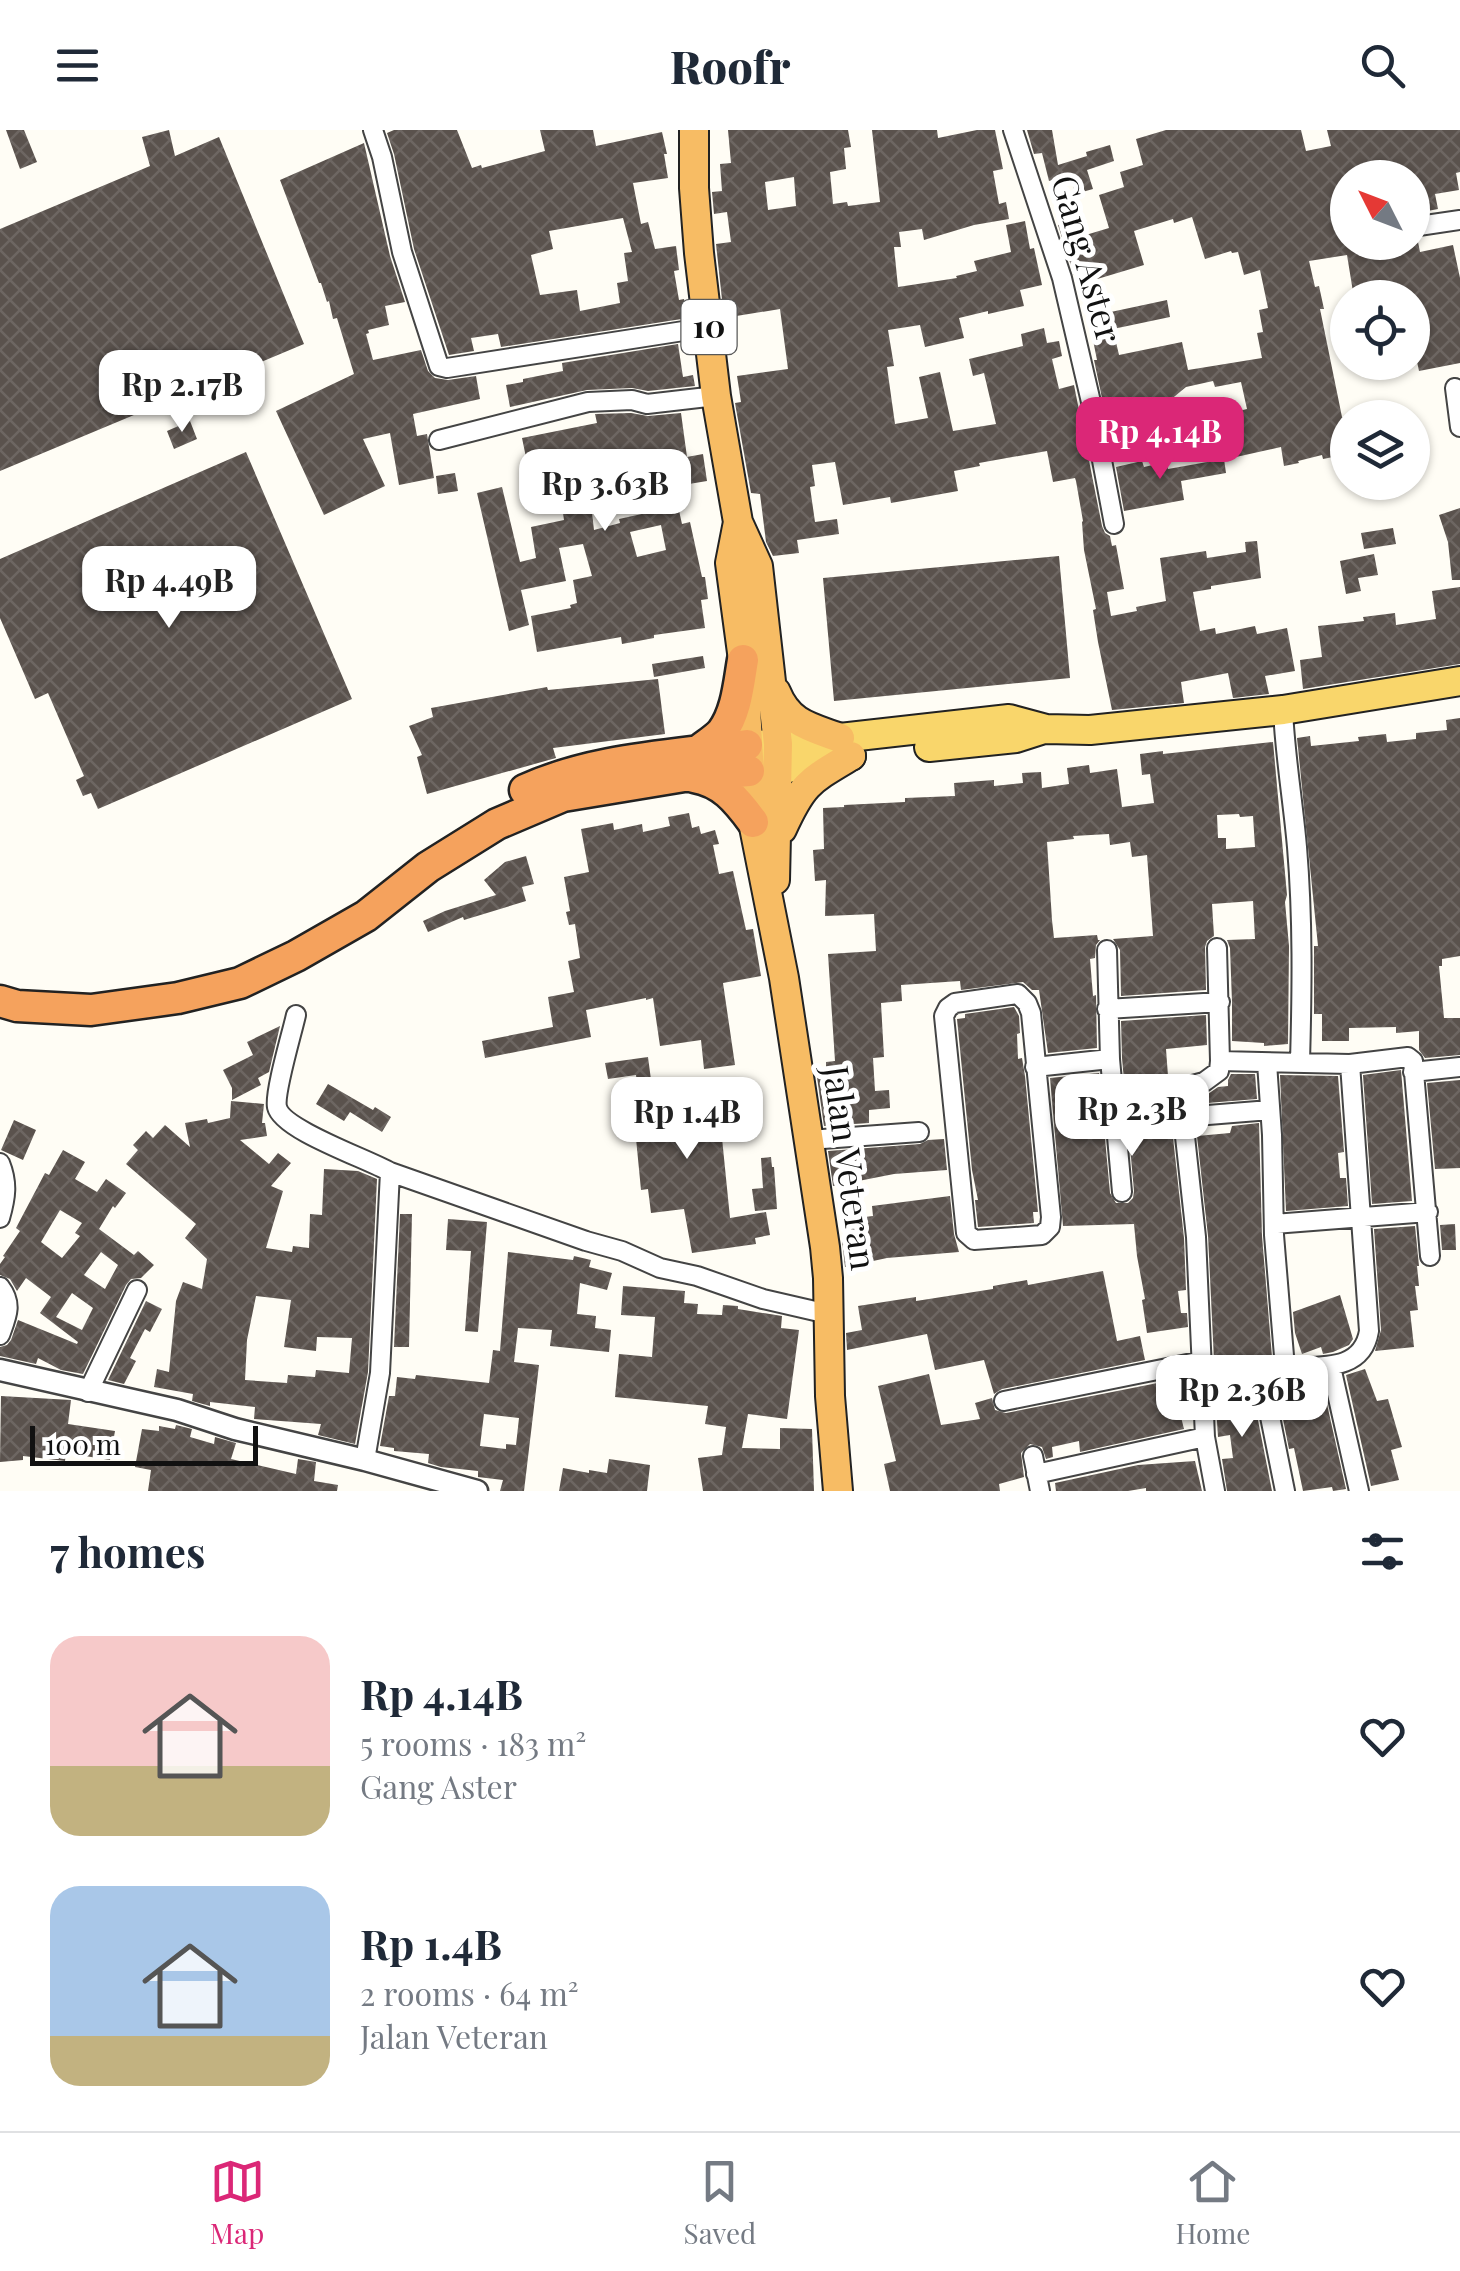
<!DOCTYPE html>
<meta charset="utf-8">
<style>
:root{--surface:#fff;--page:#f6f6f7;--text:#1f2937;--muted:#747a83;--line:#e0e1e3;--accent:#db2777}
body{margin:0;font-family:"Playfair Display",serif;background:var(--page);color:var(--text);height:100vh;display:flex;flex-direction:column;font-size:38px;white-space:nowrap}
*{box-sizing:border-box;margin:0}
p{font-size:32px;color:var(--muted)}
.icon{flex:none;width:55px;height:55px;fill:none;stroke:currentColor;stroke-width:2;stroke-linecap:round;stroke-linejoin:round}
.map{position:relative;height:1361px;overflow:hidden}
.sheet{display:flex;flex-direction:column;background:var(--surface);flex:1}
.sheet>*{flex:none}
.needle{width:65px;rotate:312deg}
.fabs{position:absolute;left:1330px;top:30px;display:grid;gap:20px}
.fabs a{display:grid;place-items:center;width:100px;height:100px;border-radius:50%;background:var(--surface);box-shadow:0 2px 8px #0004;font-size:50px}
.scale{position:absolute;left:30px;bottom:25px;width:228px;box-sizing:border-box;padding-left:10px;border:5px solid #111;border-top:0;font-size:28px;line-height:35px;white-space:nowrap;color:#111;-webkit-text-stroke:8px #fff;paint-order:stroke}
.price{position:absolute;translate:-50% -85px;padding:0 22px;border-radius:20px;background:#fff;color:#222;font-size:32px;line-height:65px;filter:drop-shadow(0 2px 5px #0008)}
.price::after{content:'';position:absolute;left:50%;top:60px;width:30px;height:22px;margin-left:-15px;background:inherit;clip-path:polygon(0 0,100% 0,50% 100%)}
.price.current{background:var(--accent);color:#fff}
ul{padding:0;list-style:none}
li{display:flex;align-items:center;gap:30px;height:250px;padding:0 50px}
li span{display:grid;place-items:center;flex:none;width:280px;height:200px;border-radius:30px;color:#555}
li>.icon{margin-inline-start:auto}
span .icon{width:120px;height:120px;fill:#fffc;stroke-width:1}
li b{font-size:42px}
h2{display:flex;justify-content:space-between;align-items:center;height:120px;padding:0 50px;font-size:42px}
header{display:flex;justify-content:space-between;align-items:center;height:130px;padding:0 50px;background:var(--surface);font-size:45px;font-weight:800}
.tabs{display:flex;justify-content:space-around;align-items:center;height:140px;border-top:2px solid var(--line);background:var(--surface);font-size:28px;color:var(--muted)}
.tabs a{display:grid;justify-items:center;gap:5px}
.tabs .current{color:var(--accent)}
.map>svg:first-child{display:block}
</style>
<header><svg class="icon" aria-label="menu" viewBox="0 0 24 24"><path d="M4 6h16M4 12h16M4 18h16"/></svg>Roofr<svg class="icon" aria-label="search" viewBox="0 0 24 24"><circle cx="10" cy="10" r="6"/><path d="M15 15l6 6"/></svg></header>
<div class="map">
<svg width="1460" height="1361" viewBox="0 0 1460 1361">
<defs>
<pattern id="building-cross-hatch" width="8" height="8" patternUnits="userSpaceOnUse" patternTransform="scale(2.5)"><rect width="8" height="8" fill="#5a524d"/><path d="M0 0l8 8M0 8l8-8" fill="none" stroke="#6d6662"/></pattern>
</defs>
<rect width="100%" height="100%" fill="#fffdf5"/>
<path fill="url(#building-cross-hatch)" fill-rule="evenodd" d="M6 0H24L37 32 20 39Z
M169 0 175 26 219 7 304 214 0 341V99L150 36 142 7Z
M394 0H457L472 38 481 35 482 38 545 21 540 0H593L596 16 662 2 667 24H664L668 48 633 53 641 94 648 92 655 119 676 116 679 140 674 141 679 170 684 169 688 188 501 217 498 204 471 208 474 221 449 225 414 119 394 24 387 3ZM623 88 632 122 624 123 628 151 617 153 620 173 580 181 577 160 540 165 531 125 553 119 549 101Z
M728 0H848L851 17 844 18 846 39 830 42 833 74 847 72 848 76 880 72 872 0H937L938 8 977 0H995L1003 39 993 41 999 74 1006 72 1009 89 974 95 924 110 922 99 899 102 901 117H894L898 157 957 148 956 146 977 141 974 131 1011 122 1006 95 1025 91 1030 119 1034 118 1042 155 1020 160 1024 176 988 184V181L959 188 964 208 925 217 920 195 888 200 894 236 887 237 895 294 928 288 919 247 940 242 953 301 996 294 984 243 973 246 969 229 1023 216 1021 204 1044 198 1047 213 1059 211 1062 226 1052 229 1059 259 1074 255 1102 396 1105 403 1110 406 1112 416 1116 415 1124 459 1107 462 1111 486 1137 481 1136 477 1166 471 1160 428 1206 421 1207 428 1246 422 1245 412 1257 411 1261 448 1211 456V459L1193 462 1200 501 1215 498 1216 504 1255 496 1257 504 1287 498 1295 541 1265 546 1269 564 1233 568 1228 543 1181 552 1184 573 1112 580 1098 512 1093 480 1096 479 1084 420 1082 392 1083 391 1076 351 1075 348 1053 352 1047 321 979 333 980 336 954 341 958 361 891 373 890 367 843 375 835 332 812 335 815 356 810 357 815 392 837 389 839 404 797 410 799 423 773 426 766 412 760 364 751 363 735 273 741 272 737 246 788 239 780 179 724 188 716 114 731 112 727 82 714 84 712 62 722 61 720 34 731 33ZM794 47 796 76 768 80 765 52Z
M1027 0H1052L1058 35 1087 26 1086 22 1110 15 1114 31 1087 40 1093 59 1075 64 1072 51 1064 53 1063 47 1049 51 1042 23 1034 24Z
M1166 0H1301L1306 21 1331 16 1327 0H1460V42L1456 43 1459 60 1435 64 1438 79 1412 84V48H1348V112H1418L1420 122 1453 115 1460 148V233L1419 241 1412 209V168H1398L1393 159 1370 164 1371 168H1354L1347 125 1309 131 1315 157 1319 156 1324 179H1320L1342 287H1345L1348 299V324L1323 329 1322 325 1298 331 1299 333 1284 336 1281 317 1227 329 1218 286 1247 279 1241 252 1215 257 1213 251 1186 257 1169 271 1166 267 1147 271 1153 301 1111 311 1094 230H1097L1093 210 1097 209 1092 186 1167 170 1170 187 1113 199 1119 225 1182 212 1188 240 1262 228 1257 203 1263 202 1259 180 1268 178 1260 140 1244 145 1238 122 1232 123 1231 121 1205 129 1192 87 1174 93 1173 89 1134 101 1144 135 1094 150 1091 140 1074 145 1058 95 1074 91 1079 107 1109 98 1099 65 1124 57 1120 42 1143 35 1136 9Z
M364 13 390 126 405 172 385 176 389 195 368 200 369 203 366 204 373 230 421 220 428 241 435 248 448 250 476 246 480 269 413 284 417 306 427 304 434 348 399 355 390 303 363 309 385 356 324 385 276 281 354 244 337 188 333 189 329 171 327 172 321 153H319L280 50Z
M678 214 683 247 693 245 695 256 648 261 632 258 587 260 510 277 506 255 523 252V249L563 241 562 233Z
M631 283 648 286 681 283 687 327 703 324 707 351 599 369V372L591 374 594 400 620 393 619 389 678 376 682 394 690 392 702 447H705L708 469 701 470 705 498 654 505V508L622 514 621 507 537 522 531 486 571 478 570 475 577 473 573 450 592 446 583 414 559 418 566 451 521 460 529 495 509 501 477 363 502 357 520 432 536 428 531 397 564 390 560 362 526 368 522 338 528 337 522 308 597 293 595 284ZM661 395 666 420 637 427 630 402Z
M190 291 197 309 174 319 167 301Z
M246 322 352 569 98 679 91 663 83 666 76 650 84 646 48 563 35 569 0 488V429Z
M1224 329 1226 343 1181 351 1184 370 1124 381 1116 337 1142 331 1144 337 1166 332 1168 339Z
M455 343 458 361 438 364 436 346Z
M1460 378V450H1452L1448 412 1439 385Z
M1393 398 1396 414 1364 419 1361 403Z
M1374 424 1378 445 1358 448 1361 461 1346 464 1340 431Z
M1059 426 1070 548 834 571 823 448Z
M1460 457V534L1303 559 1300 530 1322 527 1318 496 1364 491 1363 487 1395 483 1396 495 1436 489 1432 461Z
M703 526 705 538 654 547 652 534Z
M658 549 665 604 553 618 556 628 427 664 417 627 422 625 409 596 433 587 431 578 547 557 548 560Z
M1460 588V826L1442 829V836H1439L1444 888H1460V925L1425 928 1419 920V901L1396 903V897L1349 898V911H1322V884H1314V816H1318L1297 608 1310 606 1311 616 1359 611 1358 607 1386 604 1387 612 1416 609V603L1447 600 1446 590Z
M1273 612 1287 765 1285 772 1289 816 1288 914 1264 916V913L1232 911V872L1230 818 1227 810 1255 809 1253 771 1212 774 1214 806 1207 811 1205 817 1206 860 1121 866 1120 820 1113 809 1153 806 1147 725 1132 727 1130 712 1110 715 1109 704 1073 706 1074 709 1047 712 1052 790 1054 808 1097 805 1098 810H1100L1096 815 1095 828 1090 829 1093 866 1096 865 1097 918 1048 923 1039 860H1032L1023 852 961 860 960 851 901 855 902 871 881 873 884 927 873 928 875 961 889 960 890 978 869 980V993L824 996 816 940 826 939V932L835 931 828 824 876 821 874 784 825 786 826 750 815 751 813 720 824 719 823 678 844 677V675L905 672V668L955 666 954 653 994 650V656L1023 653 1022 643 1041 642 1042 658 1069 654 1067 638 1089 635 1090 643 1117 639 1122 677 1154 673 1150 644 1142 645 1140 624 1163 621V624ZM1239 684 1240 687 1253 686 1255 717 1226 719V708H1218L1217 685Z
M689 683 692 698 699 696 701 704 715 700 719 714 713 715 719 744 733 741 746 800 753 799 761 846 723 853 735 935 704 939 701 910 660 916 653 868 646 870V868L586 880 591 907 485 928 482 911 553 897 548 867 574 862 568 831 580 828 575 794 569 795 566 782 570 781 564 747 589 742 581 699 613 693 614 700 642 694 643 702 670 696 668 687Z
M526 726 534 754 522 757 526 771 464 790 463 787 428 802 423 791 445 781 496 765 484 750 505 732Z
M1014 877 1019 886 1020 903 1017 904 1018 929 1022 928 1025 946 1038 1082H1033L1034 1093 978 1097 975 1070H978L972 1040 957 889 965 888V884Z
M1206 885 1207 915 1166 919 1168 946H1173V958L1169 971 1184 1108 1186 1160 1178 1161 1181 1183H1187L1188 1197 1147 1203 1142 1170 1145 1169 1137 1126 1134 1094 1063 1096 1050 948 1099 943 1110 1063 1116 1073H1128L1133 1068 1134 1061 1122 928 1121 891Z
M280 896 269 942 258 948 261 955 232 970V958L223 940 253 925 247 912Z
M648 927 653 965 717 958 730 1088 766 1082 770 1105 755 1108 756 1114 692 1123 684 1079 651 1083 648 1059 641 1060 635 998 642 997 636 945 608 949 605 933Z
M1401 940 1412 1071 1372 1074 1363 945Z
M1231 944H1255L1257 969 1207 973 1195 980 1194 973 1197 967 1208 964 1218 957 1228 956V950Z
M1280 945 1338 946 1344 1022 1338 1023 1340 1048H1346L1348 1076 1286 1081Z
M1460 950V1038L1435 1039 1427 953Z
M328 954 373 980 375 977 391 987 382 1002 350 982 344 991 316 974Z
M231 971 264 974 262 993H265L267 1006 240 1010 269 1034 278 1023 291 1033 271 1056 283 1061 266 1118 292 1122 293 1116 309 1118 310 1084 322 1085 324 1039 358 1041 377 1049 368 1242 355 1314 318 1305 321 1294 254 1289 255 1277 210 1272V1276L192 1271 193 1264 154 1257 157 1239 169 1242 176 1171 183 1152 202 1159 207 1129 185 1108 196 1094 126 1034 138 1020 133 1015 146 1001 153 1008 165 995 190 1017 185 993 207 989 208 993 230 988ZM256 1166 291 1170 284 1217 316 1221 317 1207 352 1208 349 1243 316 1240 315 1247 288 1245 287 1253 245 1250 247 1210Z
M14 990 36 1000 23 1030 1 1020Z
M1259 993 1262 1106 1272 1227 1214 1230 1208 1106 1197 1006 1230 1003 1232 996Z
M944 1009 947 1040 894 1044 833 1056 828 1021 920 1014 928 1010Z
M63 1020 85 1032 75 1049 97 1062 106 1049 126 1063 115 1078 113 1076 99 1099 134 1125 138 1121 154 1135 141 1148 131 1149 126 1155 83 1244 61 1240 38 1228 36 1234 0 1226V1217L7 1215 11 1210 18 1190 77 1214 78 1212 40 1183 51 1167 26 1148 17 1161 10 1149 0 1145V1134L5 1127 3 1126 20 1101 16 1098 45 1043 49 1045ZM60 1080 82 1093 75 1103 80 1106 62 1128 41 1112ZM101 1122 118 1135 105 1159 84 1145ZM72 1163 93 1178 82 1200 56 1187Z
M771 1027 772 1037H774L777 1079 755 1081 752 1059 763 1058 761 1028Z
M950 1066 954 1104 959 1122 887 1128 845 1137 842 1110 851 1109 848 1089 873 1086 872 1076Z
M400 1084H412L409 1217H394Z
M448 1089 487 1092 478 1202 465 1201 471 1121 446 1120Z
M1455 1094 1456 1120H1442L1440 1095Z
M1415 1096 1419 1136H1417L1419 1156H1415L1418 1180 1410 1181 1414 1217 1375 1221 1381 1200 1374 1099Z
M508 1122 573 1130 574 1126 591 1130 589 1137 612 1143 607 1160 580 1153 577 1184 596 1186 595 1198 611 1200 609 1222 550 1216 552 1200 518 1198 514 1232 539 1235 524 1361H500L503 1350 478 1347V1341L441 1337 428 1333 429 1324 394 1321V1318L380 1316 389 1266H395L397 1247 415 1249 416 1245 489 1253 493 1220 500 1221ZM484 1284 519 1288 516 1315 506 1314V1319L480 1316Z
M1103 1141 1117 1211 1140 1206 1145 1230 1002 1259 994 1264 984 1230 935 1240 927 1204 847 1220 846 1203 862 1200 858 1176 916 1167V1171L993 1159V1156L1027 1150 1028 1155Z
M623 1156 685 1161 684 1173 698 1174 697 1184 722 1185 723 1175 738 1176V1179L782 1186 781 1198 799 1200 787 1289 748 1284 742 1318 780 1319V1298L812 1299 814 1361H703L698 1328 722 1325 726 1297 705 1294 708 1276 615 1267 619 1224 652 1227 655 1187 621 1185Z
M1340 1165 1353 1209 1349 1215 1333 1222 1323 1224 1321 1217 1302 1224 1295 1203 1293 1182Z
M146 1171 162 1179 150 1202 145 1199 130 1228 136 1231 124 1254 108 1250Z
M1365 1239 1377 1271 1388 1269 1402 1317 1391 1320 1399 1350 1371 1356 1346 1245Z
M929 1244 941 1295 980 1289 975 1273 992 1268 995 1280 1006 1283 1188 1247 1191 1280 1180 1283 1184 1299 1080 1322 1079 1311 1052 1317 1053 1327 1046 1329 1042 1317 1030 1314 1021 1323 1024 1347 999 1354 1000 1361H890L884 1334 896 1331 878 1256Z
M1322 1252 1346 1359 1333 1361 1332 1357 1303 1361 1294 1318 1289 1319 1278 1264Z
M1251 1255 1272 1361H1227L1222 1329 1233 1328 1230 1305 1218 1307 1215 1260Z
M1 1266 71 1270 68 1294 115 1301 110 1330 66 1323 65 1331 23 1326V1330L0 1332Z
M176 1295 192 1299 190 1307 214 1314 215 1307 236 1313 231 1329 296 1344 298 1329 316 1332 314 1351 338 1355 337 1361H148L151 1340 135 1337 142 1299 159 1301V1296L175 1299Z
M609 1329 650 1335 647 1361H559L563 1338 589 1343V1340L607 1343Z
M1195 1331 1202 1361H1146V1358L1128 1361H1056L1055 1353 1138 1335Z"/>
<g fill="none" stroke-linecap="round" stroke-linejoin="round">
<defs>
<path id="minor" d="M373 0 382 27 402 122 439 236 447 238 709 197
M1013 0 1062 148 1091 272 1114 394
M1412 97 1460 90
M1455 258 1460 297
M439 310 588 272 632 270 647 274 716 266
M1283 580C1285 626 1293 671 1297 717 1303 789 1302 860 1300 932
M1107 820 1110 929 1122 1062
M1018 864 1027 873 1031 883 1051 1087 1050 1097 1042 1105 974 1110 966 1103 944 886 948 878 955 873Z
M1107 879 1220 872
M296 885C292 903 274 963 277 977 282 1000 368 1029 390 1042L380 1243 365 1330
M1220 931 1350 934 1408 927 1413 931 1430 1126
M1267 933 1272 1005 1274 1105 1285 1238
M1035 937 1110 929
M1413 942 1460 937
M1208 985 1270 980
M809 1010 919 1002
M0 1033C8 1053 6 1067 0 1088
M390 1042 586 1111 622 1121 660 1138 697 1146 763 1169 828 1184
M1274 1094 1428 1082
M0 1157C13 1174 7 1186 0 1205
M1331 1237 1359 1361
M1261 1242 1285 1361
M1204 1243C1231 1243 1257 1241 1284 1238 1316 1235 1362 1244 1369 1201L1350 934
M88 1262 137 1160
M1004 1271 1202 1231
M1033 1326 1040 1361
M1036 1344 1205 1307
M1215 1361 1205 1307 1196 1107 1181 970 1189 956 1204 952 1219 941 1220 931 1217 818"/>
<path id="tertiary" d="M0 1240 177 1280 235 1299 365 1330 477 1361"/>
<path id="primary" d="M758 615 840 608 1009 589 1046 599 1090 600 1283 580 1460 551
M929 617 1016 608 1044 599
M755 641 778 640 851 626"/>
<path id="trunk" d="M694 0V58L699 123 716 266 738 392 758 436 778 614 775 750
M738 392 730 433 743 530 753 692 784 848 825 1117 828 1148 830 1266 838 1361
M776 562C789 594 810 597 840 608
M782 699C803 653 809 651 851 626"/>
<path id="motorway" d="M696 623C704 616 715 610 722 602 737 582 739 553 743 530
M694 647C722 652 736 669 753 692
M525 660C595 628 672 626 747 615
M0 871 17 876 91 880 178 868 240 853 296 826 366 786 428 737 497 694 563 666 684 646 749 641"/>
</defs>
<use href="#minor" stroke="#444" stroke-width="22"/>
<use href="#tertiary" stroke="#444" stroke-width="25"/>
<use href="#primary" stroke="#222" stroke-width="32"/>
<use href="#trunk" stroke="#222" stroke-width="32"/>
<use href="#motorway" stroke="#222" stroke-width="35"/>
<use href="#minor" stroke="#fff" stroke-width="18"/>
<use href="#tertiary" stroke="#fff" stroke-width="20"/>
<use href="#primary" stroke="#f9d66b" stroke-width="28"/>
<use href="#trunk" stroke="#f7bc64" stroke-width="28"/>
<use href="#motorway" stroke="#f5a25d" stroke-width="30"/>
</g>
<g text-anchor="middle" stroke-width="10" stroke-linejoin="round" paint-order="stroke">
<rect fill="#fff" stroke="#585858" stroke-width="2.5" x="681.5" y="170" width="55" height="54" rx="8"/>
<g font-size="32" font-weight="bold" fill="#111">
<text x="709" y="208">10</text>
</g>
<g font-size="35" fill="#111" stroke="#fff">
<text transform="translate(1086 129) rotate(74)" y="12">Gang Aster</text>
<text transform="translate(849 1038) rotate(82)" y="12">Jalan Veteran</text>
</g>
</g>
</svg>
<div class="fabs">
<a><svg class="needle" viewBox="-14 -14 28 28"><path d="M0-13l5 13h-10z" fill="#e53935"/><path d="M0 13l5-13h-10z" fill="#747a83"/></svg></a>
<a><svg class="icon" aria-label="locate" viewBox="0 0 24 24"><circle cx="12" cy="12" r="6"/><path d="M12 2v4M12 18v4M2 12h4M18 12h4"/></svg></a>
<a><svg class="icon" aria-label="layers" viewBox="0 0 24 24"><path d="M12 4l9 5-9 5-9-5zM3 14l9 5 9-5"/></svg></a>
</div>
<div class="scale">100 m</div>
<b class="price" style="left:182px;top:305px">Rp 2.17B</b>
<b class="price current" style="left:1160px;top:352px">Rp 4.14B</b>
<b class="price" style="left:605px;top:404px">Rp 3.63B</b>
<b class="price" style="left:169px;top:501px">Rp 4.49B</b>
<b class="price" style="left:1132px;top:1029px">Rp 2.3B</b>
<b class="price" style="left:687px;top:1032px">Rp 1.4B</b>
<b class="price" style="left:1242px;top:1310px">Rp 2.36B</b>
</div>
<section class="sheet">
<h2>7 homes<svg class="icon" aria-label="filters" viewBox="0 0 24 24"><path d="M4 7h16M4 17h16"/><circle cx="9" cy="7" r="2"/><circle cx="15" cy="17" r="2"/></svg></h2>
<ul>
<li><span style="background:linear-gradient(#f6c9c9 65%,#c2b280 0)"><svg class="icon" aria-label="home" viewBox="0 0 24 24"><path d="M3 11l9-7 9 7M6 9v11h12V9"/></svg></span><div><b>Rp 4.14B</b><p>5 rooms · 183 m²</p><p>Gang Aster</p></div><svg class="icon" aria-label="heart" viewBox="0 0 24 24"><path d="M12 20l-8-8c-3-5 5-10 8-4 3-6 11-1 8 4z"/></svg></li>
<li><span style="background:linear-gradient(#a9c7e8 75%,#c2b280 0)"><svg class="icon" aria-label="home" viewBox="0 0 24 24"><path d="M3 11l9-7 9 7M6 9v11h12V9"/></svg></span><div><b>Rp 1.4B</b><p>2 rooms · 64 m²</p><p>Jalan Veteran</p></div><svg class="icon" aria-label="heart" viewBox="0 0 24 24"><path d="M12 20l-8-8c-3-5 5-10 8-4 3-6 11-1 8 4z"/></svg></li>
</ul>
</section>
<nav class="tabs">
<a class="current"><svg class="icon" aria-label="map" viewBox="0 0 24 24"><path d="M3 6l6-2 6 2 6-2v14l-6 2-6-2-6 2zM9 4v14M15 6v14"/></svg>Map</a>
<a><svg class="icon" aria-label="saved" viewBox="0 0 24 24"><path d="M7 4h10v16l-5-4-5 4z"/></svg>Saved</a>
<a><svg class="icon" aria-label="home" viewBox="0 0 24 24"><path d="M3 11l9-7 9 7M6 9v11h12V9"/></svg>Home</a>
</nav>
